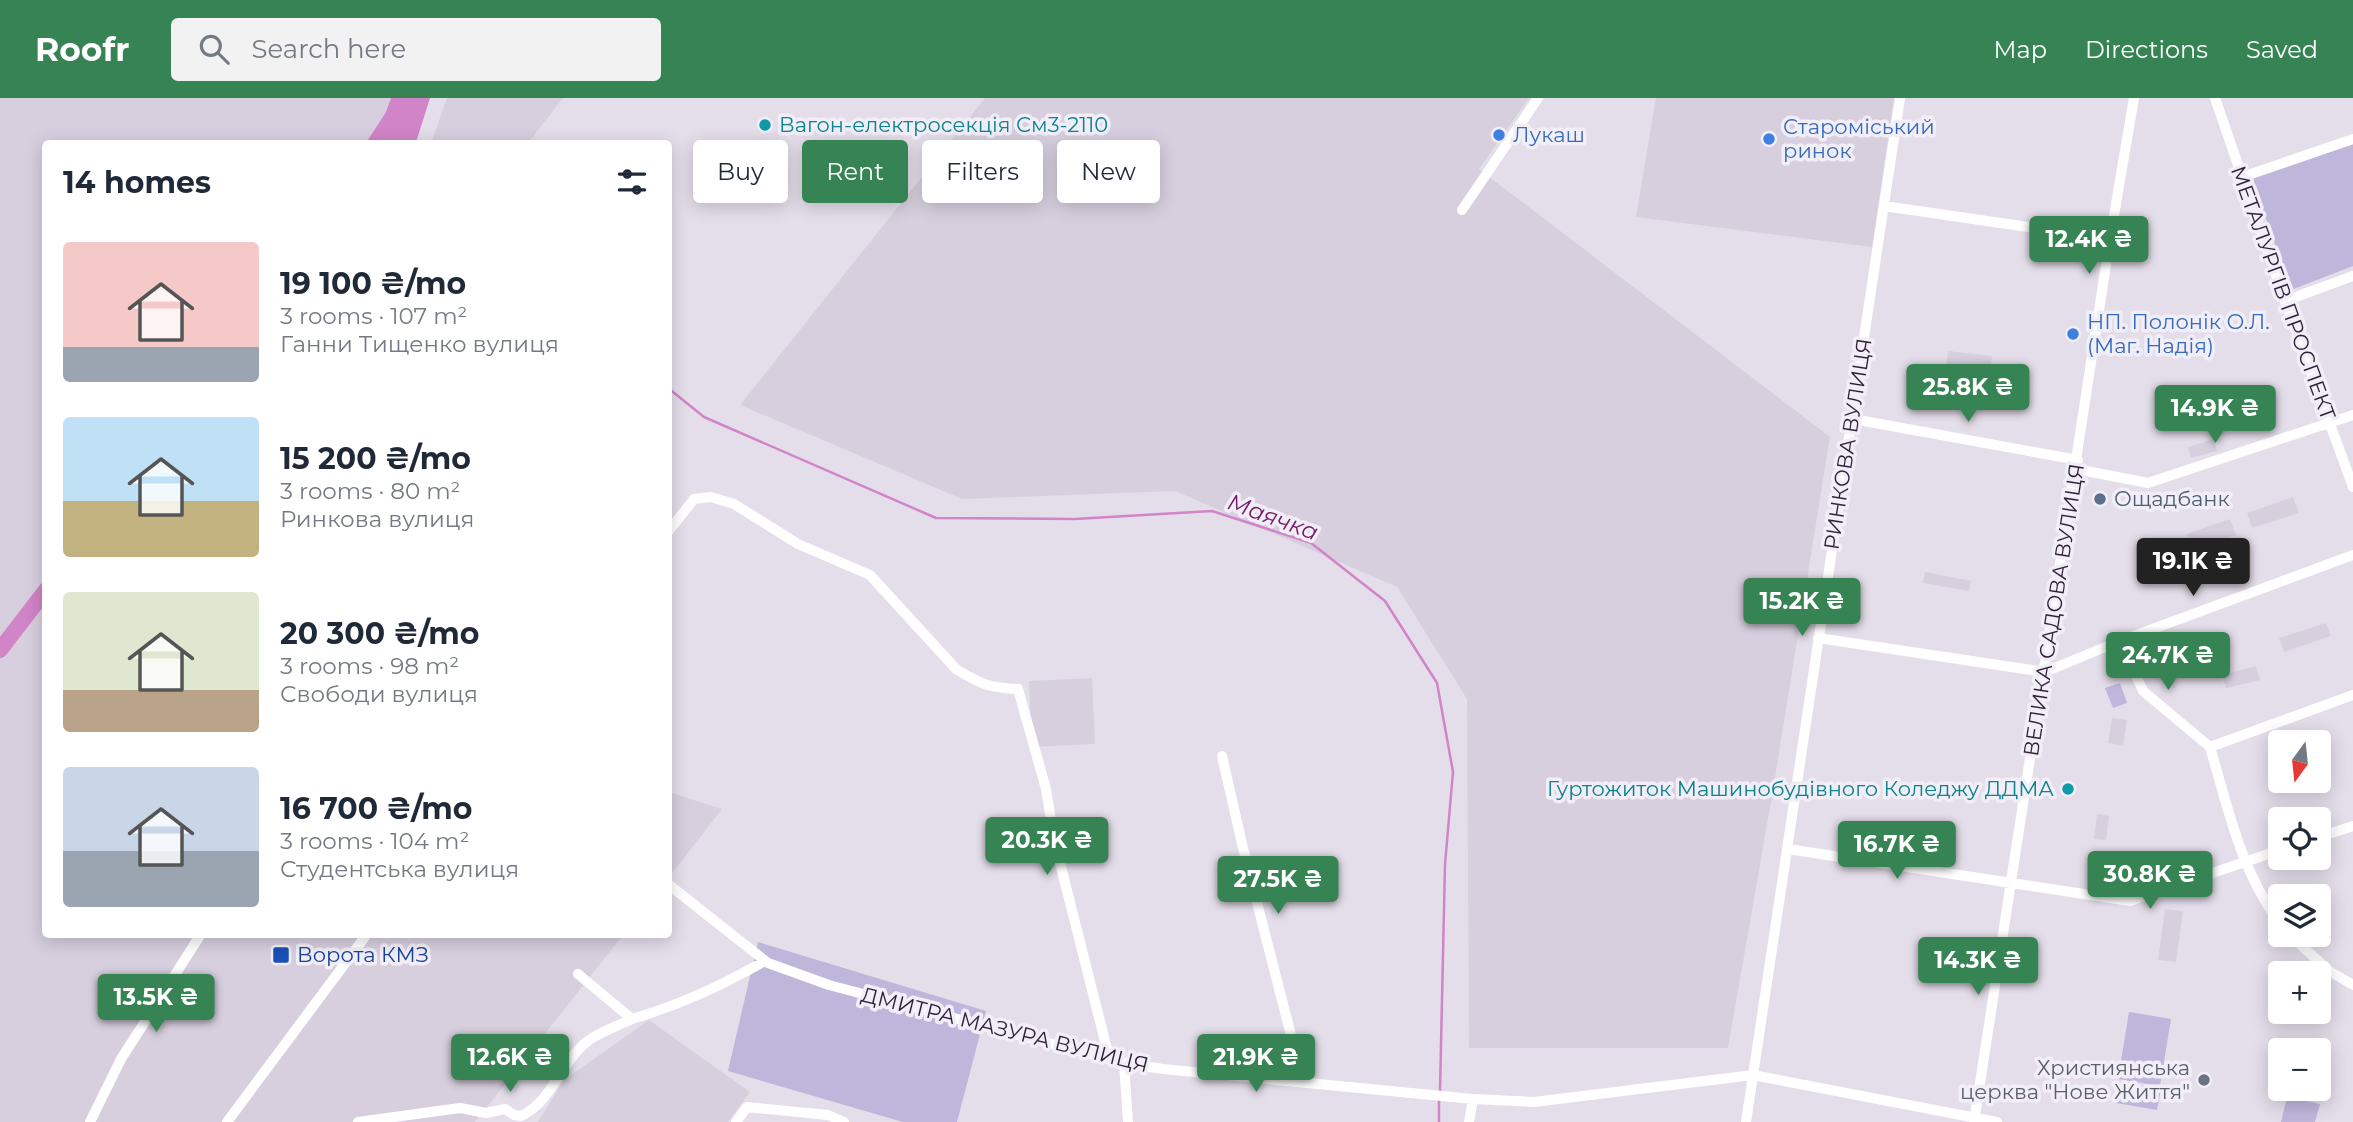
<!DOCTYPE html>
<meta charset="utf-8">
<style>
:root{--surface:#fff;--page:#f2f2f3;--text:#1f2937;--muted:#747a83;--accent:#368453}
body{margin:0;font-family:Montserrat,sans-serif;background:var(--page);color:var(--text);height:100vh;display:flex;flex-direction:column;font-size:26px;white-space:nowrap}
*{box-sizing:border-box;margin:0}
p{font-size:23px;color:var(--muted)}
.icon{flex:none;width:38px;height:38px;fill:none;stroke:currentColor;stroke-width:2;stroke-linecap:round;stroke-linejoin:round}
.map{position:relative;flex:1;overflow:hidden}
.panel{position:absolute;left:42px;top:42px;width:630px;height:798px;display:flex;flex-direction:column;background:var(--surface);border-radius:7px;box-shadow:0 4px 18px #0003}
.panel>*{flex:none}
.banner{position:absolute;left:693px;top:42px;width:665px;height:63px;display:flex;gap:14px}
.needle{width:46px;rotate:195deg}
.buttons{position:absolute;left:2268px;top:632px;display:grid;gap:14px}
.buttons a{display:grid;place-items:center;width:63px;height:63px;border-radius:7px;background:var(--surface);box-shadow:0 4px 18px #0003;font-size:35px}
.price{position:absolute;translate:-50% -60px;padding:0 16px;border-radius:7px;background:var(--accent);color:#fff;font-size:23px;line-height:46px;filter:drop-shadow(0 2px 4px #0008)}
.price::after{content:'';position:absolute;left:50%;top:42px;width:21px;height:16px;margin-left:-10px;background:inherit;clip-path:polygon(0 0,100% 0,50% 100%)}
.price.on{background:#222;color:#fff}
ul{padding:0;list-style:none}
li{display:flex;align-items:center;gap:21px;height:175px;padding:0 21px}
li span{display:grid;place-items:center;flex:none;width:196px;height:140px;border-radius:7px;color:#555}
li>.icon{margin-inline-start:auto}
span .icon{width:84px;height:84px;fill:#fffc;stroke-width:1}
li b{font-size:30px}
h2{display:flex;justify-content:space-between;align-items:center;height:84px;padding:0 21px;font-size:30px}
.pill{padding:0 24px;border-radius:7px;background:var(--surface);box-shadow:0 4px 18px #0003;font-size:24px;line-height:63px}
.pill.on{background:var(--accent);color:#fff}
header{display:flex;align-items:center;gap:42px;box-sizing:border-box;height:98px;padding:0 35px;background:var(--accent);color:#fff}
header strong{font-size:33px}
nav{display:flex;gap:38px;margin-inline-start:auto;font-size:24px}
.search{width:490px;height:63px;background:var(--page);display:flex;align-items:center;gap:18px;box-sizing:border-box;padding:0 24px;border-radius:7px;color:var(--muted);font-size:26px}
.map>svg:first-child{display:block}
</style>
<header>
<strong>Roofr</strong>
<div class="search"><svg class="icon" aria-label="search" viewBox="0 0 24 24"><circle cx="10" cy="10" r="6"/><path d="M15 15l6 6"/></svg>Search here</div>
<nav><a>Map</a><a>Directions</a><a>Saved</a></nav>
</header>
<div class="map">
<svg width="2353" height="1024" viewBox="0 0 2353 1024">
<rect width="100%" height="100%" fill="#e4deea"/>
<path fill="#d7cfde" d="M0 0H391L386 14 366 45 46 46V836L623 837 475 1024H0Z
M447 0H563L528 45H431Z
M985 0H1529L1479 71 1830 339 1772 698 1728 950H1469L1467 601 1397 489 1175 393 962 401 740 307Z
M1656 0H1894L1872 149 1636 119Z
M1948 253 1992 258 1990 275 1946 269Z
M2214 341 2217 353 2191 360 2188 349Z
M2293 399 2299 415 2252 430 2247 415Z
M2230 421 2236 437 2193 452 2187 436Z
M1925 474 1971 483 1969 493 1923 485Z
M2326 525 2331 538 2284 554 2279 540Z
M2256 568 2260 582 2226 590 2222 577Z
M1092 580 1095 646 1032 649 1029 583Z
M2112 620 2127 622 2123 648 2108 645Z
M669 694 722 711 669 779 668 694Z
M2097 716 2109 718 2106 742 2094 741Z
M2165 811 2183 813 2176 864 2158 862Z
M649 922 750 994 728 1024H538L564 982Z"/>
<path fill="#bfb6dc" d="M2353 46V168L2291 192 2252 81Z
M2120 585 2127 605 2113 610 2105 590Z
M758 844 986 913 957 1024H903L728 973Z
M2129 914 2171 921 2160 988 2118 981Z
M2119 984 2161 991 2157 1012 2116 1005Z
M2287 999 2320 1006 2315 1024H2281Z"/>
<path fill="#d184c7" d="M391 0H430L417 41 415 45H366L386 14Z"/>
<g fill="none" stroke-linecap="round" stroke-linejoin="round">
<path stroke="#d184c7" stroke-width="2.5" d="M668 290 704 319 936 420 1075 421 1212 413 1311 445 1385 503 1437 585 1453 674 1445 766 1440 993
M1439 1024V1003"/>
<path stroke="#d184c7" stroke-width="16" d="M0 552 46 492"/>
<path stroke="#fff" stroke-width="10" d="M2215 0 2285 203 2353 389
M2242 79 2353 41
M1884 108 2110 141
M1462 112 1538 0
M2285 203 2353 178
M1853 321 2078 362
M2076 371 2148 385 2353 317
M668 434 694 401 711 399 734 406 798 446 870 477 956 571C980 586 990 590 1018 591L1046 691 1054 741 1109 959
M1818 540 2045 574 2120 543 2353 457
M2120 543 2143 593 2210 649
M2210 649C2228 710 2241 774 2280 825
M2210 649 2353 597
M1222 658 1243 750 1303 984
M2319 739 2353 728
M1788 751 2130 803 2280 752
M668 786 768 865 829 887 1124 965 1163 971 1473 1001 1534 1004 1753 977 1997 1024
M2289 836 2329 873 2353 887
M578 876 632 921C682 906 718 889 763 864
M1124 965 1128 1024
M90 1024 121 961 201 836
M227 1024 367 836
M358 1024 460 1010 486 1015 505 1011 514 1017 521 1018C550 1004 557 974 579 951 593 936 613 930 632 921
M736 1024 747 1009 828 1017 844 1024
M1469 1024 1473 1001
M1746 1024 1900 0
M1974 1024 2110 141 2134 0"/>
</g>
<g fill="#0f9aa8" stroke="#f2eef7" stroke-width="2.5">
<circle cx="765" cy="27" r="7"/>
<circle cx="2068" cy="691" r="7"/>
</g>
<g fill="#3f7fe0" stroke="#f2eef7" stroke-width="2.5">
<circle cx="1499" cy="37" r="7"/>
<circle cx="1769" cy="41" r="7"/>
<circle cx="2073" cy="236" r="7"/>
</g>
<circle fill="#5c6f8a" stroke="#f2eef7" stroke-width="2.5" cx="2100" cy="401" r="7"/>
<rect fill="#1a4fb4" stroke="#f2eef7" stroke-width="2.5" x="272" y="848" width="18" height="18" rx="3.5"/>
<circle fill="#6b7280" stroke="#f2eef7" stroke-width="2.5" cx="2204" cy="982" r="7"/>
<g text-anchor="middle" stroke-width="7" stroke-linejoin="round" paint-order="stroke">
<g font-size="21" fill="#0d838f" stroke="#f2eef7" text-anchor="start">
<text x="779" y="34">Вагон-електросекція См3-2110</text>
<text x="2054" y="698" text-anchor="end">Гуртожиток Машинобудівного Коледжу ДДМА</text>
</g>
<g font-size="21" fill="#366cbe" stroke="#f2eef7" text-anchor="start">
<text x="1783" y="36">Староміський<tspan x="1783" dy="24">ринок</tspan></text>
<text x="1513" y="44">Лукаш</text>
<text x="2087" y="231">НП. Полонік О.Л.<tspan x="2087" dy="24">(Маг. Надія)</tspan></text>
</g>
<g font-size="21" fill="#321f3a" stroke="#f2eef7">
<text transform="translate(2283 195) rotate(70)" y="7">МЕТАЛУРГІВ ПРОСПЕКТ</text>
<text transform="translate(1848 346) rotate(-81)" y="7">РИНКОВА ВУЛИЦЯ</text>
<text transform="translate(2054 512) rotate(-81)" y="7">ВЕЛИКА САДОВА ВУЛИЦЯ</text>
<text transform="translate(1005 932) rotate(14)" y="7">ДМИТРА МАЗУРА ВУЛИЦЯ</text>
</g>
<g font-size="21" fill="#4e5e75" stroke="#f2eef7" text-anchor="start">
<text x="2114" y="408">Ощадбанк</text>
</g>
<g font-size="21" fill="#164399" stroke="#f2eef7" text-anchor="start">
<text x="297" y="864">Ворота КМЗ</text>
</g>
<g font-size="21" fill="#5b616d" stroke="#f2eef7" text-anchor="end">
<text x="2190" y="977">Християнська<tspan x="2190" dy="24">церква "Нове Життя"</tspan></text>
</g>
<g font-size="23" font-style="italic" fill="#761969" stroke="#f2eef7">
<text transform="translate(1273 419) rotate(20)" y="8">Маячка</text>
</g>
</g>
</svg>
<div class="buttons">
<a><svg class="needle" viewBox="-14 -14 28 28"><path d="M0-13l5 13h-10z" fill="#e53935"/><path d="M0 13l5-13h-10z" fill="#747a83"/></svg></a>
<a><svg class="icon" aria-label="locate" viewBox="0 0 24 24"><circle cx="12" cy="12" r="6"/><path d="M12 2v4M12 18v4M2 12h4M18 12h4"/></svg></a>
<a><svg class="icon" aria-label="layers" viewBox="0 0 24 24"><path d="M12 4l9 5-9 5-9-5zM3 14l9 5 9-5"/></svg></a>
<a>+</a>
<a>−</a>
</div>
<b class="price" style="left:2089px;top:178px">12.4K ₴</b>
<b class="price" style="left:1968px;top:326px">25.8K ₴</b>
<b class="price" style="left:2215px;top:347px">14.9K ₴</b>
<b class="price on" style="left:2193px;top:500px">19.1K ₴</b>
<b class="price" style="left:1802px;top:540px">15.2K ₴</b>
<b class="price" style="left:2168px;top:594px">24.7K ₴</b>
<b class="price" style="left:1047px;top:779px">20.3K ₴</b>
<b class="price" style="left:1897px;top:783px">16.7K ₴</b>
<b class="price" style="left:2150px;top:813px">30.8K ₴</b>
<b class="price" style="left:1278px;top:818px">27.5K ₴</b>
<b class="price" style="left:1978px;top:899px">14.3K ₴</b>
<b class="price" style="left:156px;top:936px">13.5K ₴</b>
<b class="price" style="left:510px;top:996px">12.6K ₴</b>
<b class="price" style="left:1256px;top:996px">21.9K ₴</b>
<div class="banner">
<a class="pill">Buy</a>
<a class="pill on">Rent</a>
<a class="pill">Filters</a>
<a class="pill">New</a>
</div>
<section class="panel">
<h2>14 homes<svg class="icon" aria-label="filters" viewBox="0 0 24 24"><path d="M4 7h16M4 17h16"/><circle cx="9" cy="7" r="2"/><circle cx="15" cy="17" r="2"/></svg></h2>
<ul>
<li><span style="background:linear-gradient(#f6c9c9 75%,#9aa5b1 0)"><svg class="icon" aria-label="home" viewBox="0 0 24 24"><path d="M3 11l9-7 9 7M6 9v11h12V9"/></svg></span><div><b>19 100 ₴/mo</b><p>3 rooms · 107 m²</p><p>Ганни Тищенко вулиця</p></div></li>
<li><span style="background:linear-gradient(#bfe0f5 60%,#c2b280 0)"><svg class="icon" aria-label="home" viewBox="0 0 24 24"><path d="M3 11l9-7 9 7M6 9v11h12V9"/></svg></span><div><b>15 200 ₴/mo</b><p>3 rooms · 80 m²</p><p>Ринкова вулиця</p></div></li>
<li><span style="background:linear-gradient(#dfe7d0 70%,#b9a48a 0)"><svg class="icon" aria-label="home" viewBox="0 0 24 24"><path d="M3 11l9-7 9 7M6 9v11h12V9"/></svg></span><div><b>20 300 ₴/mo</b><p>3 rooms · 98 m²</p><p>Свободи вулиця</p></div></li>
<li><span style="background:linear-gradient(#c9d6e8 60%,#9aa5b1 0)"><svg class="icon" aria-label="home" viewBox="0 0 24 24"><path d="M3 11l9-7 9 7M6 9v11h12V9"/></svg></span><div><b>16 700 ₴/mo</b><p>3 rooms · 104 m²</p><p>Студентська вулиця</p></div></li>
</ul>
</section>
</div>
